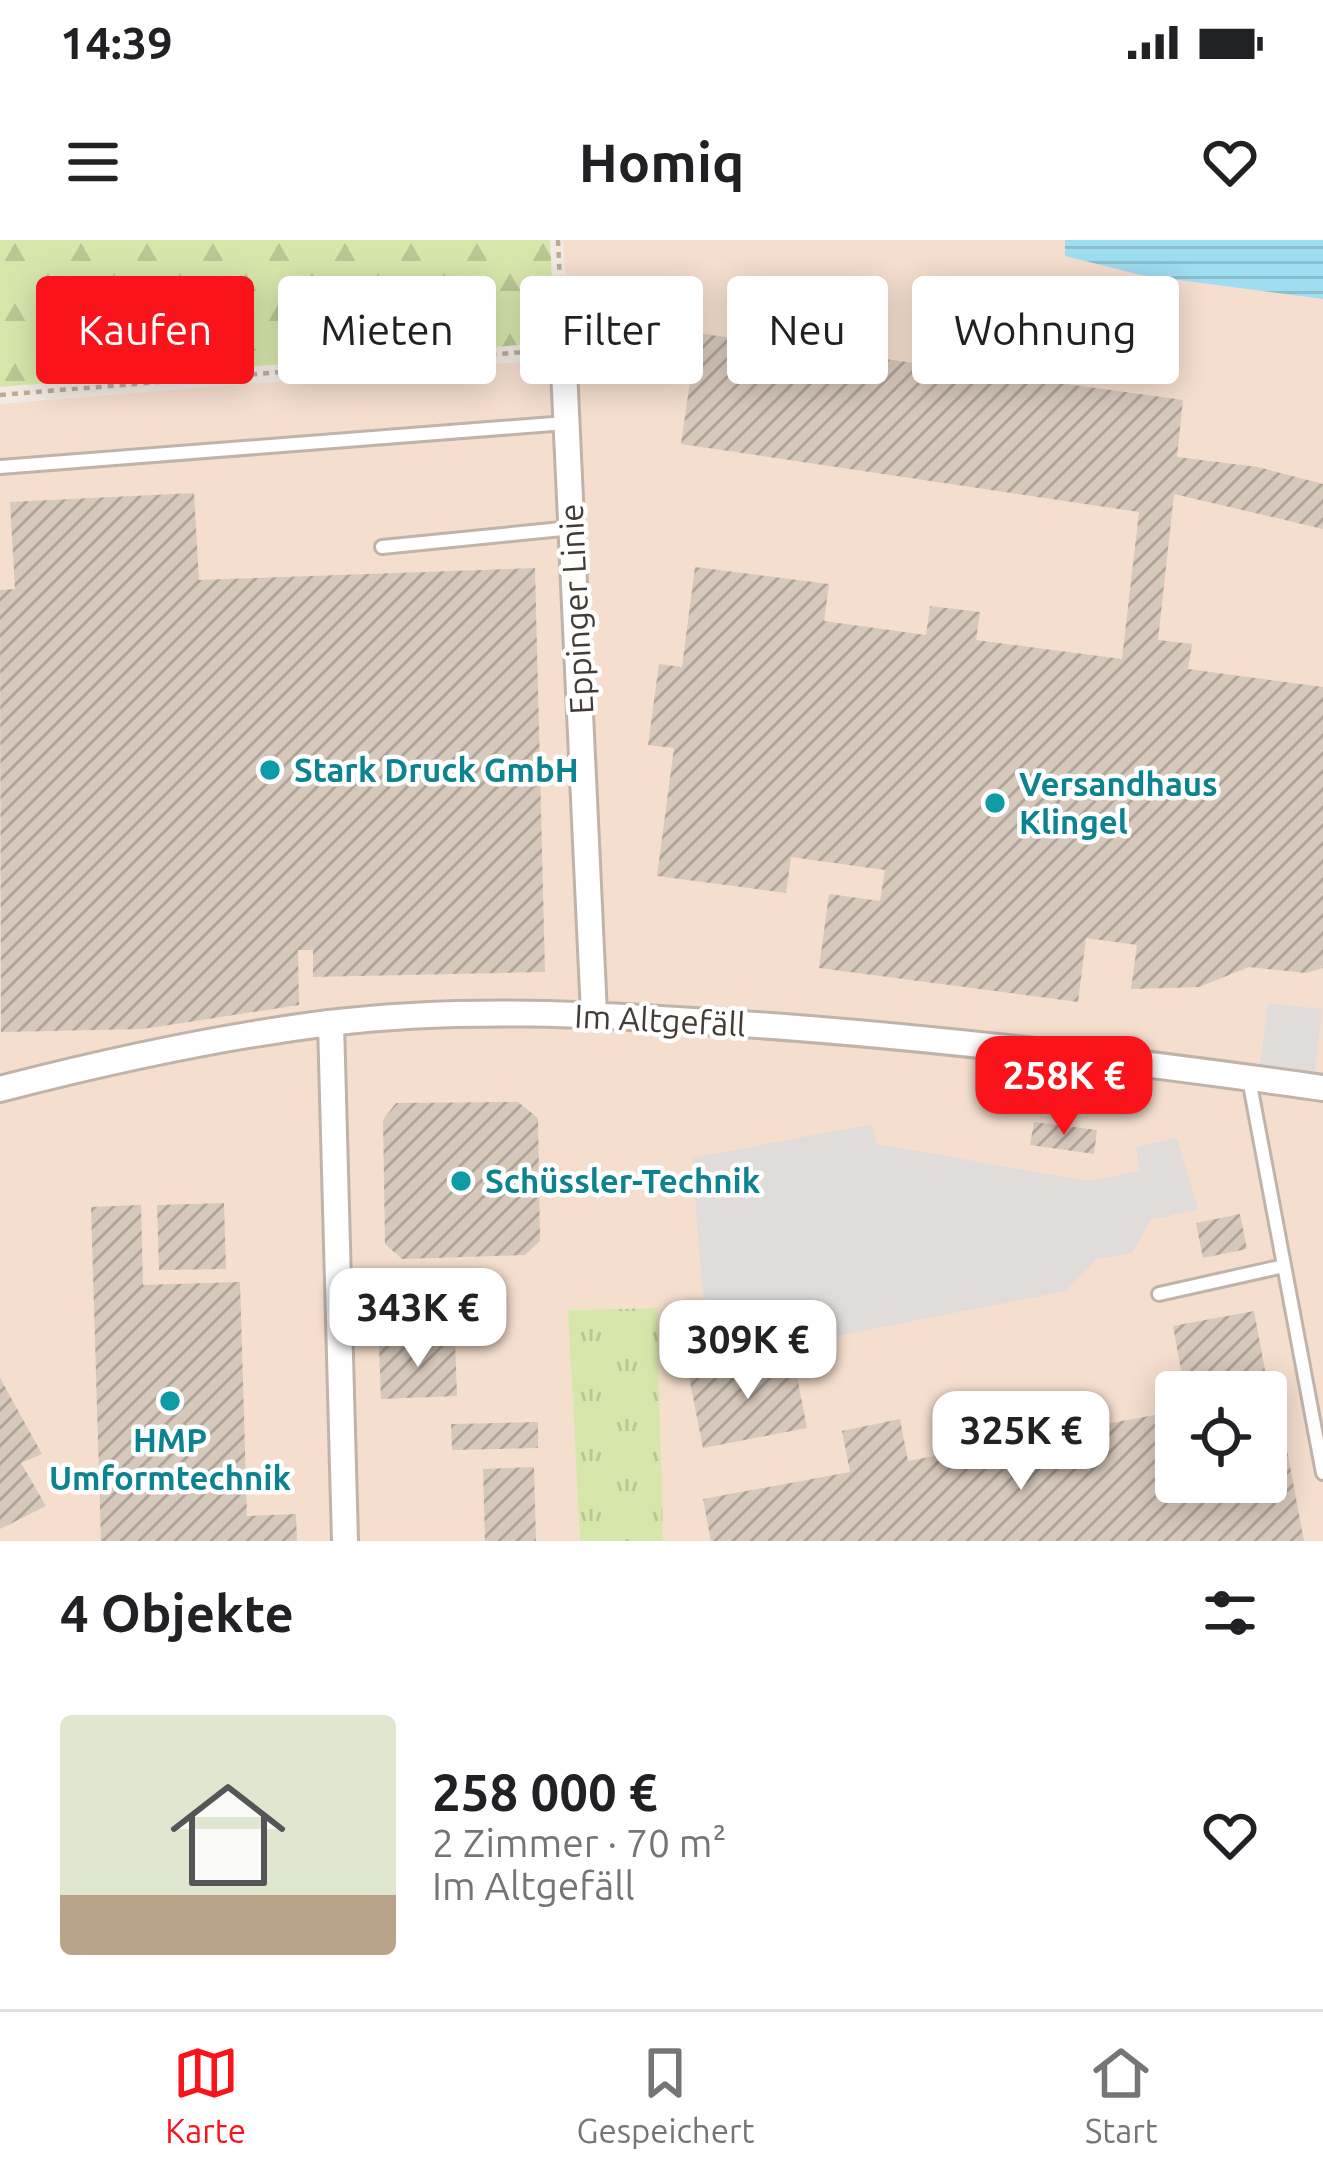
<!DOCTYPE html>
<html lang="de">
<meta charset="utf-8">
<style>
:root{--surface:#fff;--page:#f2f2f2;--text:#202124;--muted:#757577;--line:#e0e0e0;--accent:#fa131a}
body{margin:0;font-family:Ubuntu,sans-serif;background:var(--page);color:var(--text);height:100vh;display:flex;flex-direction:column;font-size:45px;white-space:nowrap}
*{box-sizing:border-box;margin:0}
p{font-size:39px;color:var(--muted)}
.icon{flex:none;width:66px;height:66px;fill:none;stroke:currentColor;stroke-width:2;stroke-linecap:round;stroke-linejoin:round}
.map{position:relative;height:1301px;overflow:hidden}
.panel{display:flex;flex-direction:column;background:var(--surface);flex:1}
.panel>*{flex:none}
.hud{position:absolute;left:36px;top:36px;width:1251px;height:108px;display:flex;gap:24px}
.buttons{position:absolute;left:1155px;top:1131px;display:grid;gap:24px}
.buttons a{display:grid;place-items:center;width:132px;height:132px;border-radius:12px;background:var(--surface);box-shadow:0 6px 30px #0003;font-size:60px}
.price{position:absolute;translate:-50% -102px;padding:0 27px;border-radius:24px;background:#fff;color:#222;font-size:39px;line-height:78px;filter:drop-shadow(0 3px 6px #0008)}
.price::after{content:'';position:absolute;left:50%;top:72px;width:36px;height:27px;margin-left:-18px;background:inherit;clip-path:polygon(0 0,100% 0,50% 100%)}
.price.current{background:var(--accent);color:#fff}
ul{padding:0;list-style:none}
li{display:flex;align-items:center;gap:36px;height:300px;padding:0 60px}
li span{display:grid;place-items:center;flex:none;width:336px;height:240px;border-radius:12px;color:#555}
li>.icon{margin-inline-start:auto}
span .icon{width:144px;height:144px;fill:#fffc;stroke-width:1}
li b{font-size:51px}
h2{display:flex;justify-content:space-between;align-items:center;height:144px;padding:0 60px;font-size:51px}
.chip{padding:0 42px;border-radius:12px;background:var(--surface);box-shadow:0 6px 30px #0003;font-size:42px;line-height:108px}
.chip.current{background:var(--accent);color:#fff}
.status{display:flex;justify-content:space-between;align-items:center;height:84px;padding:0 60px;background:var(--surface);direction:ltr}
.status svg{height:33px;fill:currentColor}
header{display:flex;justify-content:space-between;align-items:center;height:156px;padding:0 60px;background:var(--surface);font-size:54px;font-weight:600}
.menu{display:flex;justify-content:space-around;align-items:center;height:168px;border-top:3px solid var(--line);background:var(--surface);font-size:33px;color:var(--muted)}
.menu a{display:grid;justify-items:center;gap:6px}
.menu .current{color:var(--accent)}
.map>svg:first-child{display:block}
</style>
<div class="status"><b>14:39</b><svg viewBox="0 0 49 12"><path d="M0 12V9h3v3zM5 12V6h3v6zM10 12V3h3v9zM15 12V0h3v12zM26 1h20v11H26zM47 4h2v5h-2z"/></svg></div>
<header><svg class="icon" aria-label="menu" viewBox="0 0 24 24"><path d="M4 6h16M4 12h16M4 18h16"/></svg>Homiq<svg class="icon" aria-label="heart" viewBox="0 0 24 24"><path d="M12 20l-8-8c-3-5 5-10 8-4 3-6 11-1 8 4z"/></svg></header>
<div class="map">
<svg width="1323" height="1301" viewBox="0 0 1323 1301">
<defs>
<pattern id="grass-tufts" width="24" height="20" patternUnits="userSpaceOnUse" patternTransform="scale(3)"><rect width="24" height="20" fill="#d7e7ac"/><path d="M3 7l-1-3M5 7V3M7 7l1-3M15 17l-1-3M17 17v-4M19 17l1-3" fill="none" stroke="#bac795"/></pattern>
<pattern id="forest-firs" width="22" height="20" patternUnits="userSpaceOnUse" patternTransform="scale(3)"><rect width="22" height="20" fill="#d7e7ac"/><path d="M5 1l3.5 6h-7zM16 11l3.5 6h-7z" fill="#bac795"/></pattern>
<pattern id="water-rules" width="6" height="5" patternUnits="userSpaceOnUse" patternTransform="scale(3)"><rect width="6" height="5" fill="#9fddf0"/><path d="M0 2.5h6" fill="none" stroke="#8abfce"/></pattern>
<pattern id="building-hatch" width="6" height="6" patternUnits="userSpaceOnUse" patternTransform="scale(3)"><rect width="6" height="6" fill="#d7c8bc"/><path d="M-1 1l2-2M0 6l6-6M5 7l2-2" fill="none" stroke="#b0a49a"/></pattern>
</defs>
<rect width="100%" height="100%" fill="#f2ebe4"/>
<path fill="#f5dece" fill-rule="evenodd" d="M563 0H1323V1301H663L656 1068 568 1070 580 1301H0V164L569 118ZM1176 1152H1266V1242H1176Z"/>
<path fill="url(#grass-tufts)" d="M657 1068 663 1301H580L568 1070Z"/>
<path fill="url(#forest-firs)" d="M0 0H550L555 102 0 147Z"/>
<path fill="#e0dcd9" d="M1268 763 1322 769 1315 832 1260 825Z
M872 884 877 904 1088 941 1140 931 1136 907 1177 898 1198 969 1151 980 1132 1013 1097 1019 1066 1051 719 1119 702 1047 692 918Z"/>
<path fill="url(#water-rules)" d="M1065 0H1323V59L1141 35 1065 16Z"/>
<path fill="url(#building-hatch)" d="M697 93 1183 160 1177 217 1258 227 1323 244V289L1174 254 1158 400 1192 404 1188 429 1323 447V728L1306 733 1249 727 1199 747 1131 749 1137 705 1086 698 1078 762 819 728 829 654 880 661 885 630 791 617 786 653 657 636 674 508 648 505 659 424 682 427 695 327 829 344 824 381 926 395 930 366 980 372 976 400 1122 419 1139 272 681 204Z
M194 253 199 340 535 328 545 732 313 737V710H298L299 765 143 789 1 792 0 350 15 349 10 262Z
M518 862 538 878 540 1001 525 1015 402 1019 385 1004 383 880 396 863Z
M1034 882 1097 890 1094 914 1030 905Z
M224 963 226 1029 159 1030 157 965Z
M141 965 143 1045 240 1042 247 1276 296 1274 297 1301H101L91 967Z
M1240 974 1247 1009 1203 1018 1196 983Z
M1254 1071 1269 1152H1185L1173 1086Z
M455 1100 457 1156 381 1159 379 1104Z
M793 1116 807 1188 703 1208 689 1137Z
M0 1138 42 1214 21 1223 46 1266 0 1289Z
M1276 1151 1304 1301H711L703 1259 850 1232 842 1191 900 1179 908 1221 1176 1171V1242H1266V1153Z
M538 1182V1208L452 1210 451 1184Z
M534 1227 536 1301H485L483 1229Z"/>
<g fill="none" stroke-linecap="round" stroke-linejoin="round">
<defs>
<path id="service" d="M0 227 566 183
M382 307 572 288
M1249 839 1323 1233
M1159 1054 1284 1026"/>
<path id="minor" d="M563 108 594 774
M331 783 345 1301
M0 849C108 821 218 797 329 783 461 767 595 774 728 783 927 796 1125 820 1323 848"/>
</defs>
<use href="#service" stroke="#c0b4aa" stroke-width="18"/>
<use href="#minor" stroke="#c0b4aa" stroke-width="30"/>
<path stroke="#bfaa98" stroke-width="4.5" stroke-dasharray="6 6" stroke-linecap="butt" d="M558 0 562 84
M0 155 537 111"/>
<use href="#service" stroke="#fff" stroke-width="12"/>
<use href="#minor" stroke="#fff" stroke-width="24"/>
</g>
<g fill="#0f9aa8" stroke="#fff" stroke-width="4.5">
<circle cx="270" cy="530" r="12"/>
<circle cx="995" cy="563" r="12"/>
<circle cx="461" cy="941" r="12"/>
<circle cx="170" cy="1161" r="12"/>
</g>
<g text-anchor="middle" stroke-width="9" stroke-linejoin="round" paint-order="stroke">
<g font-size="33" fill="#443b34" stroke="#fff">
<text transform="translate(576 369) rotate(-93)" y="12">Eppinger Linie</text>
<text transform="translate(660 780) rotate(3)" y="12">Im Altgefäll</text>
</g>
<g font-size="33" font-weight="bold" fill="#0d838f" stroke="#fff" text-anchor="start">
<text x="294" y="542">Stark Druck GmbH</text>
<text x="1019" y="556">Versandhaus<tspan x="1019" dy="38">Klingel</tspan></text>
<text x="485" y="953">Schüssler-Technik</text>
<text x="170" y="1212" text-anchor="middle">HMP<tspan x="170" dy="38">Umformtechnik</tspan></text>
</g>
</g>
</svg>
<div class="buttons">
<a><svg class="icon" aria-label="locate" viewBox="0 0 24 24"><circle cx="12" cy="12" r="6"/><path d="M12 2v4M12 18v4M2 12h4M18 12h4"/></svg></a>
</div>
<b class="price current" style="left:1064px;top:898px">258K €</b>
<b class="price" style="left:418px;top:1130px">343K €</b>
<b class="price" style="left:748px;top:1162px">309K €</b>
<b class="price" style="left:1021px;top:1253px">325K €</b>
<div class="hud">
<a class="chip current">Kaufen</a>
<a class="chip">Mieten</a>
<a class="chip">Filter</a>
<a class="chip">Neu</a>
<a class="chip">Wohnung</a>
</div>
</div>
<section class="panel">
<h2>4 Objekte<svg class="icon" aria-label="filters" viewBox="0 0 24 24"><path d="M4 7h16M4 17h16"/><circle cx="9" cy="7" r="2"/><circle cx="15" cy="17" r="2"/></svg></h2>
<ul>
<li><span style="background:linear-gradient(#dfe7d0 75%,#b9a48a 0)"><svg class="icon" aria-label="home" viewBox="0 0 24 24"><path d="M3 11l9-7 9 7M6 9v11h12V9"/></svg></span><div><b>258 000 €</b><p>2 Zimmer · 70 m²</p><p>Im Altgefäll</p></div><svg class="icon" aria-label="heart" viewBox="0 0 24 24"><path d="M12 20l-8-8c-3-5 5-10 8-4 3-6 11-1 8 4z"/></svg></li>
</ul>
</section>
<nav class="menu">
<a class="current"><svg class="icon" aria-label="map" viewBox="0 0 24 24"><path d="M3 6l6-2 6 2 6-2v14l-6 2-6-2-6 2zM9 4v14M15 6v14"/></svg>Karte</a>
<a><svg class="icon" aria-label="saved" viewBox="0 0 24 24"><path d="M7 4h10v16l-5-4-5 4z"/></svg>Gespeichert</a>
<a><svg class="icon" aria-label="home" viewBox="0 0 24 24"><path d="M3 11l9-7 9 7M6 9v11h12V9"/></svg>Start</a>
</nav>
